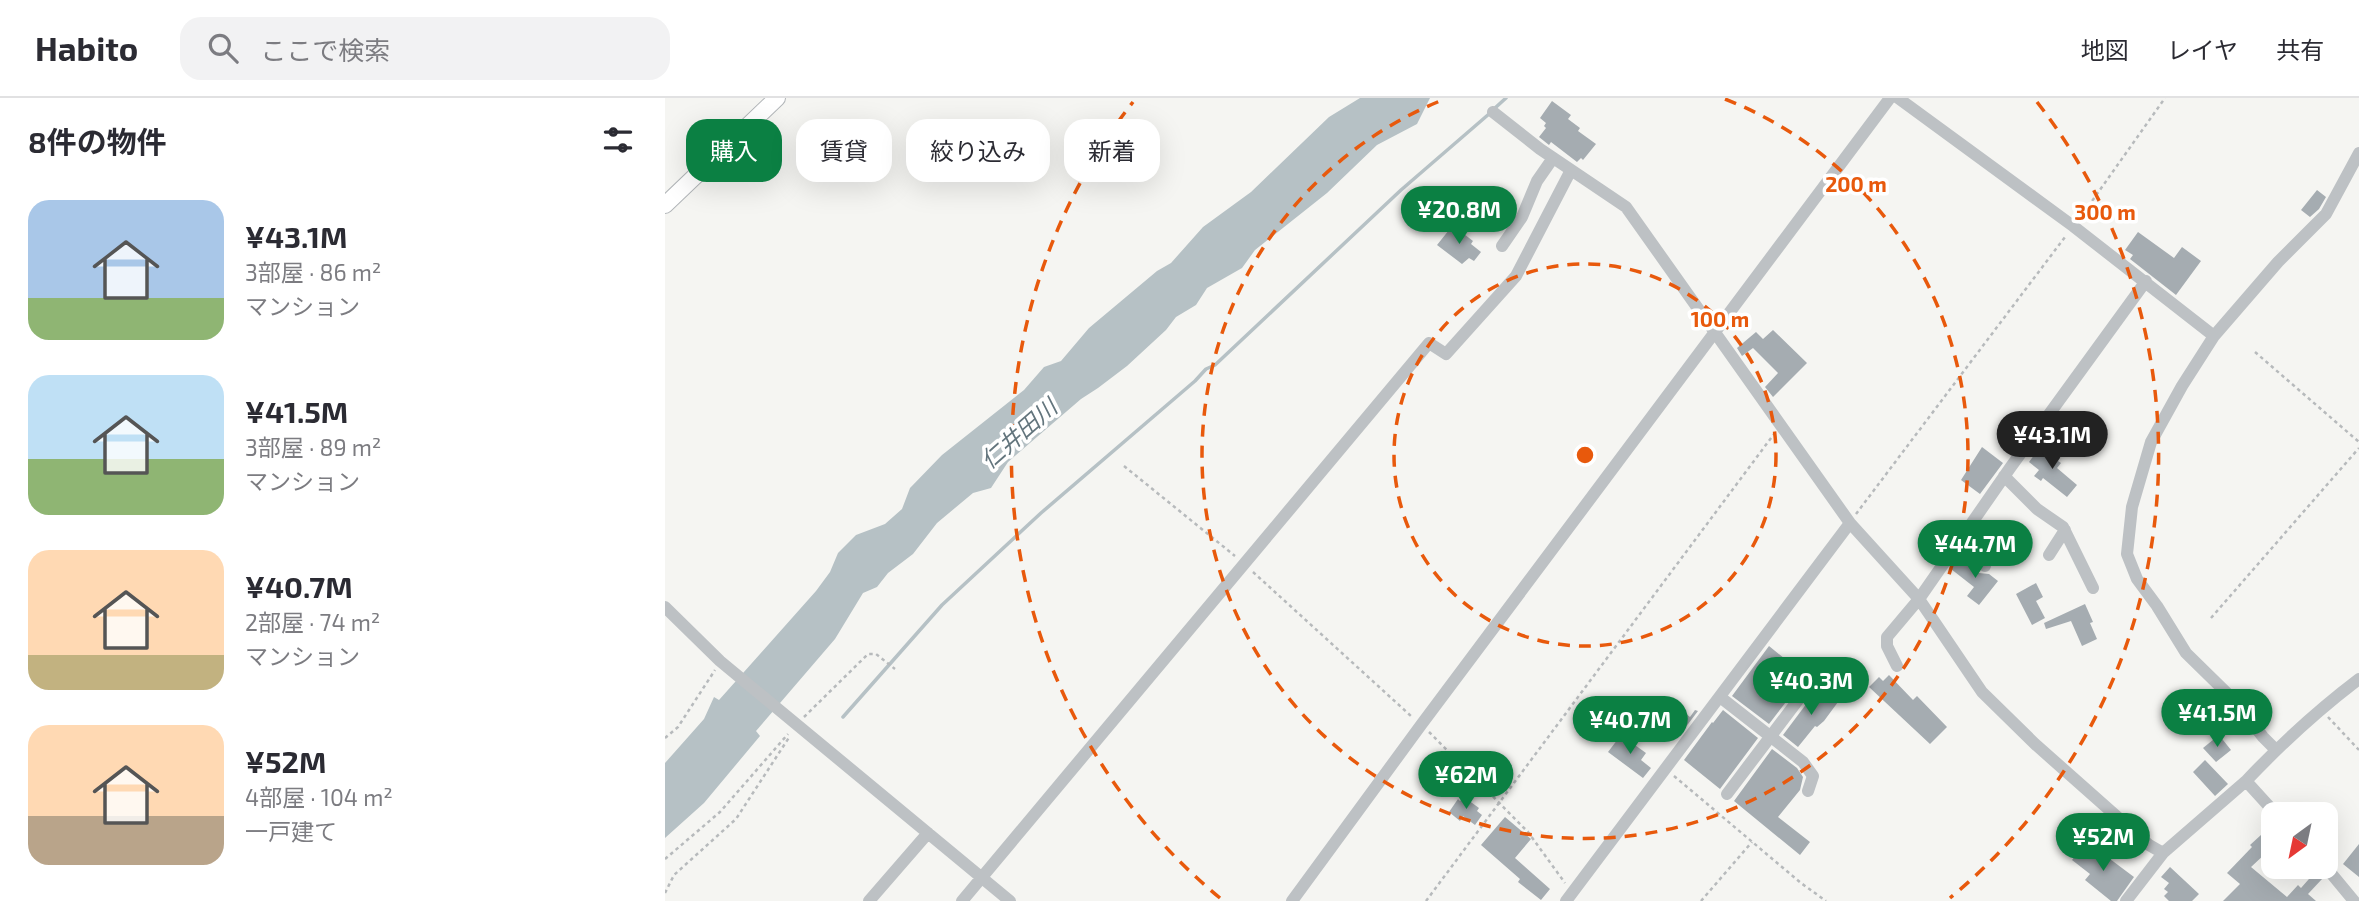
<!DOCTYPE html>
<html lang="ja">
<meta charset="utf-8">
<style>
:root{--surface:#fff;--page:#f2f2f3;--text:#2b2b33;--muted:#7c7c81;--line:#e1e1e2;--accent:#0b8043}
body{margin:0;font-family:"Exo 2","Noto Sans JP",sans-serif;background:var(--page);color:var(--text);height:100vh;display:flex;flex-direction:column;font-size:26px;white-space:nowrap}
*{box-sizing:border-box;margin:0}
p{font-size:23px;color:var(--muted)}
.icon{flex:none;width:38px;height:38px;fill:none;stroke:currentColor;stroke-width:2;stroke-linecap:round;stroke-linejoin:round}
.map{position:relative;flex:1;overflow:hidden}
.drawer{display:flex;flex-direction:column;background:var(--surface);width:665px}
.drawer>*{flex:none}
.hud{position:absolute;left:21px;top:21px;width:665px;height:63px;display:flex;gap:14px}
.needle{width:46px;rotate:213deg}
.controls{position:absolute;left:1596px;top:704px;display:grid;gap:14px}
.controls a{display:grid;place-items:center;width:77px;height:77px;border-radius:14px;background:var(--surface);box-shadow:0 7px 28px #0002;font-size:35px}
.price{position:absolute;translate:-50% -60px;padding:0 16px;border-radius:24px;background:var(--accent);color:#fff;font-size:23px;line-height:46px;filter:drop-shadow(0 2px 4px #0008)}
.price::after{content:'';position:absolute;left:50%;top:42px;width:21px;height:16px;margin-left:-10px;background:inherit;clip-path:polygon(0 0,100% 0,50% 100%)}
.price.active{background:#222;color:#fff}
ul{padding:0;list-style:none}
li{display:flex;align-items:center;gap:21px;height:175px;padding:0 28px}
li span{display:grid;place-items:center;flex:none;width:196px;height:140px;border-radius:21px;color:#555}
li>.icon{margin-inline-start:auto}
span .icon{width:84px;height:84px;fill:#fffc;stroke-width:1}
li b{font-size:30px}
h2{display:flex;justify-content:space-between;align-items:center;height:84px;padding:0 28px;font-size:30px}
.pill{padding:0 24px;border-radius:21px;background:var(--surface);box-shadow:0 7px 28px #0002;font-size:24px;line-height:63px}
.pill.active{background:var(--accent);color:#fff}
header{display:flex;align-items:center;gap:42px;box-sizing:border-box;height:98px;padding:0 35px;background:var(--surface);border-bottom:2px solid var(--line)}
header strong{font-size:33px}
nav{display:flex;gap:38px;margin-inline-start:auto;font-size:24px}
.search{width:490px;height:63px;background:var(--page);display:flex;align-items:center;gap:18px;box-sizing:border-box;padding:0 24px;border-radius:21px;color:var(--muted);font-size:26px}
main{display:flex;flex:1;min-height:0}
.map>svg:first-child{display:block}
</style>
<header>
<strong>Habito</strong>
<div class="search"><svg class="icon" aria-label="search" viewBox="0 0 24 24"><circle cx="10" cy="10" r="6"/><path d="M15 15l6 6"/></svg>ここで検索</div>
<nav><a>地図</a><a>レイヤ</a><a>共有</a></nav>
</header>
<main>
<section class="drawer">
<h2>8件の物件<svg class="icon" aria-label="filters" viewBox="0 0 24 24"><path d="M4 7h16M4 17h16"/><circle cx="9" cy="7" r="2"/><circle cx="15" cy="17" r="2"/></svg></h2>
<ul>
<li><span style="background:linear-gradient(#a9c7e8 70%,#8fb573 0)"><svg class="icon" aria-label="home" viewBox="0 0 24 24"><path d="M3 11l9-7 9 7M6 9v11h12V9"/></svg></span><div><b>¥43.1M</b><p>3部屋 · 86 m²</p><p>マンション</p></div></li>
<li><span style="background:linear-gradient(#bfe0f5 60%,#8fb573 0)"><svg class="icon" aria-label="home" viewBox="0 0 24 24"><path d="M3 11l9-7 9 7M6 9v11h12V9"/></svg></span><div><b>¥41.5M</b><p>3部屋 · 89 m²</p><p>マンション</p></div></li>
<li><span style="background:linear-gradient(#ffd9b3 75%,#c2b280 0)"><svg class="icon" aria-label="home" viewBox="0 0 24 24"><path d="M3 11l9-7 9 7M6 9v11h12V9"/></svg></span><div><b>¥40.7M</b><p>2部屋 · 74 m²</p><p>マンション</p></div></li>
<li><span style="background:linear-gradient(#ffd9b3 65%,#b9a48a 0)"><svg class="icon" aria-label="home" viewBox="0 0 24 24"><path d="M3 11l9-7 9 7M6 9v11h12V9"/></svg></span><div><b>¥52M</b><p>4部屋 · 104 m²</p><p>一戸建て</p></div></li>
</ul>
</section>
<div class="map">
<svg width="1694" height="803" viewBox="0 0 1694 803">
<rect width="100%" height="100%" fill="#f5f5f2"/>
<path fill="#b6c1c5" d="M695 0H765L752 26 712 47 662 95 590 152 577 170 542 190 531 207 511 219 501 232 462 268 433 290 416 301 343 364 326 390 308 395 272 425 248 456 223 475 212 489 198 495 170 541 91 633 95 638 39 705 0 740V665L39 621 49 599 54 602 151 493 165 474 173 455 191 437 220 426 237 411 245 390 277 357 359 292 379 269 396 263 424 230 492 173 506 165 538 129 586 94 664 19Z"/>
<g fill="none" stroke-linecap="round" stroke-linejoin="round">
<path stroke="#b6c1c5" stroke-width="3.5" d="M830 10 841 0
M178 619 277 507 376 415 530 283 541 271 550 267 736 92 824 16"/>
</g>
<path fill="#a5acb1" d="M887 3 906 17 903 21 915 30 913 33 931 46 918 62 916 60 912 64 886 44 884 47 874 39 881 30 879 28 881 25 875 20Z
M1652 92 1661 99 1654 111 1645 119 1636 112Z
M790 129 808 143 806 146 816 154 809 163 804 160 797 166 772 147 784 132 787 134Z
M1473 134 1509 160 1517 149 1536 163 1511 197 1465 161 1468 157 1460 152Z
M1108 232 1142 265 1108 299 1100 289 1113 275 1088 250 1077 258 1072 250 1091 234 1098 241Z
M1376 348 1395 360 1393 363 1396 365 1392 370 1412 387 1402 399 1378 380 1376 383 1369 378 1374 372 1364 364Z
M1317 349 1338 365 1315 396 1296 382Z
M1296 456 1314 475 1324 476 1333 483 1314 507 1302 498 1309 489 1286 471Z
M1371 485 1378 499 1371 503 1380 520 1367 527 1351 496Z
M1420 506 1428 524 1425 525 1432 541 1417 548 1406 523 1381 531 1379 525Z
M1104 548 1141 578 1104 626 1067 598Z
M1224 577 1248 602 1252 598 1282 629 1265 646 1204 589 1214 579 1218 583Z
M1154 589 1173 604 1159 623 1152 629 1150 628 1133 649 1118 637Z
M1003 602 1025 619 1030 612 1033 613 1017 634 1010 629 1007 632 991 620Z
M1058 612 1093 640 1055 691 1019 662 1047 624 1048 625Z
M956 637 981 655 976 662 986 670 978 680 943 654Z
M1554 637 1566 652 1551 664 1538 650Z
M1107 651 1132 670 1138 679 1135 692 1113 719 1145 744 1135 757 1069 703Z
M1540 662 1563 686 1550 698 1528 674Z
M799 699 814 710 812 713 817 717 810 727 798 718 795 723 784 714 793 701 795 703Z
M840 719 866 741 850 760 885 791 876 802 853 784 855 781 816 747Z
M1608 726V762L1601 755 1586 769 1622 799 1633 787 1636 790 1651 773 1658 780 1643 796 1651 803H1558L1575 786 1562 775 1587 749 1585 747Z
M1420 745 1440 759 1441 758 1469 779 1452 803H1446L1420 782 1425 776 1407 762Z
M1694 746V779L1678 766Z
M1505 769 1534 796 1527 803H1504L1499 798 1503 794 1499 791 1504 785 1496 779Z"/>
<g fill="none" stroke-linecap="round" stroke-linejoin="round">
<defs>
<path id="major" d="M0 107 112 0"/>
</defs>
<use href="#major" stroke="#b1b5b8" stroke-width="18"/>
<path stroke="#b7babc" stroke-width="2.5" stroke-dasharray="3.5 3.5" stroke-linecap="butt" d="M1415 120 1500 0
M801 129C817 106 819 104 847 108
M1590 254 1694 344
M459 368 570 458
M1191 416 1400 139
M588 474 746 618
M1546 520 1694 350
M139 619 203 556H211L230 571
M1663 619 1694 652
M764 634 863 734 900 785
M0 640 13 629 50 572
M1009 678 1136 785 1161 803
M0 761 55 714 123 636
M0 795 9 777 71 721 125 638
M761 803 1109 336
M1036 803 1087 744"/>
<path stroke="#bdc1c4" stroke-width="12" d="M1233 0 1408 128 1549 238
M828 14 875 51 961 109 1185 425 1254 501 1317 594 1370 646 1484 747 1498 755 1581 683 1611 716
M837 148 857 119 872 83 888 60
M1339 378 1372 411 1398 429 1428 490
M1294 442 1320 468
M1384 457 1400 432
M0 509 55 563 345 803
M1232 568 1222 548V539L1254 501 1345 370 1481 183
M1055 599 1138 664 1148 678 1143 693
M1611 652 1598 639 1571 604 1521 555 1492 508 1472 481 1462 456 1467 409 1486 344 1517 288 1549 238 1613 164 1661 116 1694 55
M1581 683C1616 646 1653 612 1694 581
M1062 696 1149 581
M1660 768 1689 803
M204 803 263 735
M297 803 764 245 781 256 851 178 906 72
M627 803 756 627 1225 0
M901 803 1185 425
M1461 803 1498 755"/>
<use href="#major" stroke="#fff" stroke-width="16"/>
</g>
<g fill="none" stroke="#e8590c" stroke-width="3.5" stroke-dasharray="12 9">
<circle cx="920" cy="357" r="191"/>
<path d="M1060 1A383 383 0 1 1 780 1"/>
<path d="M555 800A574 574 0 0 1 468 4M1372 4A574 574 0 0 1 1285 800"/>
</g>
<g text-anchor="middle" stroke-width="7" stroke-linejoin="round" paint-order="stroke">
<g font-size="23" font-style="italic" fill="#63757d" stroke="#fff">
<text transform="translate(354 336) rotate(-41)" y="8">仁井田川</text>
</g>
</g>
<circle cx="920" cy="357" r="10" fill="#e8590c" stroke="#fff" stroke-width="3.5"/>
<g font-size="21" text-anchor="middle" font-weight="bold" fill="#e8590c" stroke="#fff" stroke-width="7" stroke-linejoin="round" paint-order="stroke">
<text x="1191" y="94">200 m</text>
<text x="1440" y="122">300 m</text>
<text x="1055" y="229">100 m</text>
</g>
</svg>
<div class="controls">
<a><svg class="needle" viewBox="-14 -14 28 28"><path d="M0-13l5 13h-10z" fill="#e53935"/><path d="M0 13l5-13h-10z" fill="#7c7c81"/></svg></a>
</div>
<b class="price" style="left:794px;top:148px">¥20.8M</b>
<b class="price active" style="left:1387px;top:373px">¥43.1M</b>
<b class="price" style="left:1310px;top:482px">¥44.7M</b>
<b class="price" style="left:1146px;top:619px">¥40.3M</b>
<b class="price" style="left:1552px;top:651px">¥41.5M</b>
<b class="price" style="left:965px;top:658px">¥40.7M</b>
<b class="price" style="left:801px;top:713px">¥62M</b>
<b class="price" style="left:1438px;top:775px">¥52M</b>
<div class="hud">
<a class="pill active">購入</a>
<a class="pill">賃貸</a>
<a class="pill">絞り込み</a>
<a class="pill">新着</a>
</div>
</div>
</main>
